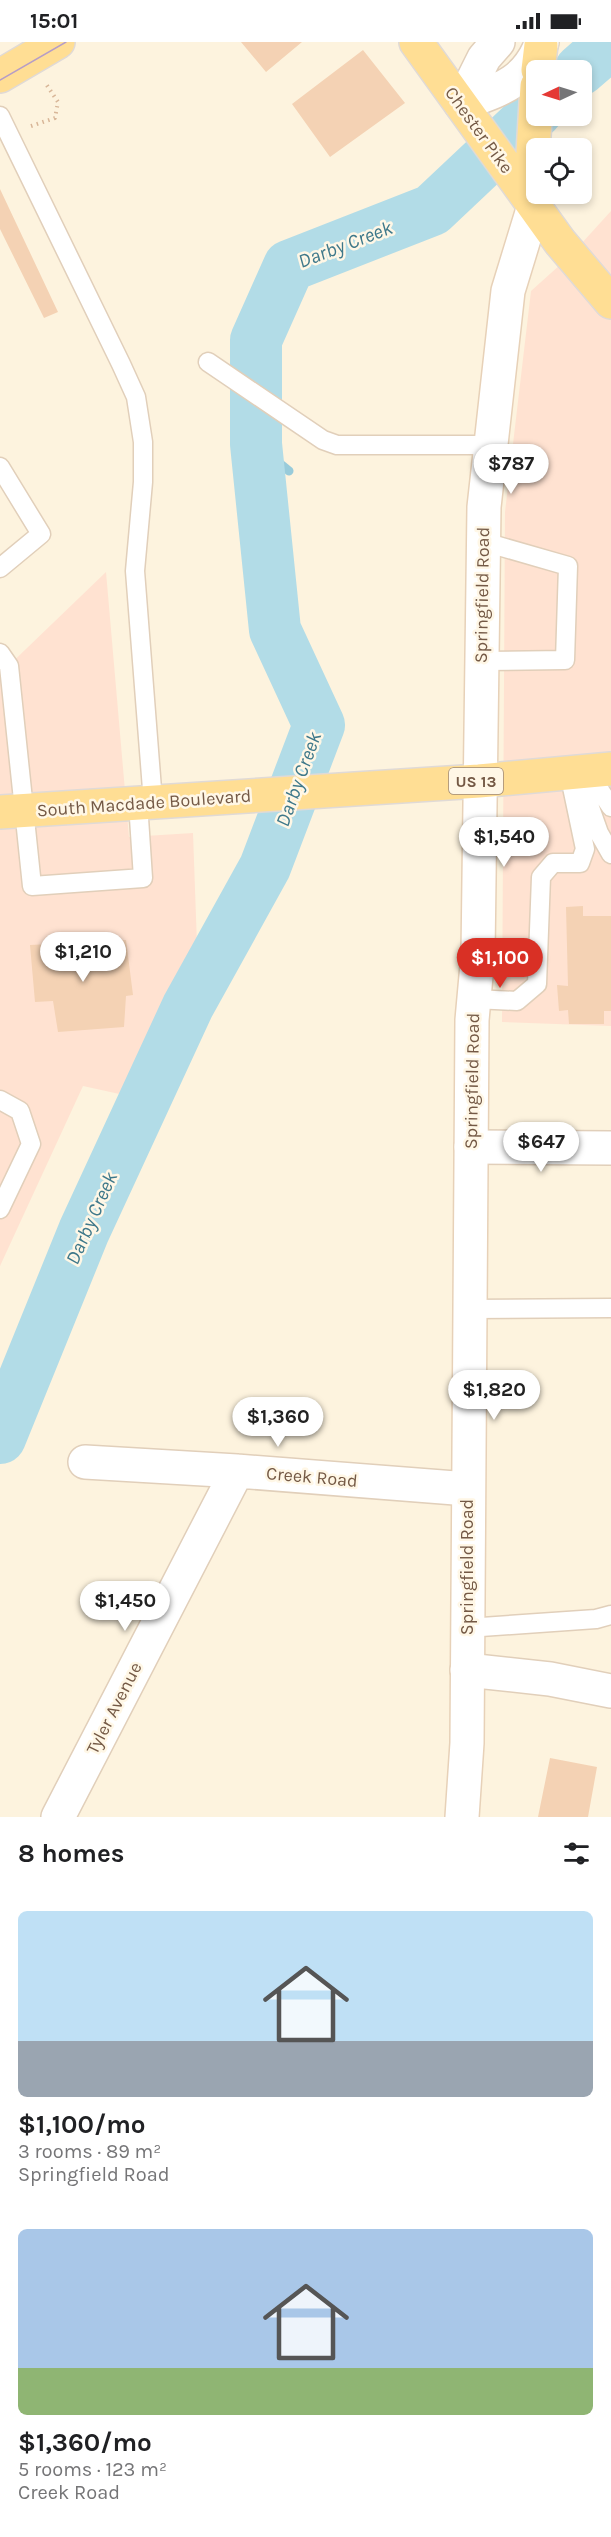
<!DOCTYPE html>
<meta charset="utf-8">
<style>
:root{--surface:#fff;--page:#f6f6f6;--text:#202124;--muted:#757577;--accent:#d93025}
body{margin:0;font-family:Karla,sans-serif;background:var(--page);color:var(--text);height:100vh;display:flex;flex-direction:column;font-size:22px;white-space:nowrap}
*{box-sizing:border-box;margin:0}
p{font-size:20px;color:var(--muted)}
.icon{flex:none;width:33px;height:33px;fill:none;stroke:currentColor;stroke-width:2;stroke-linecap:round;stroke-linejoin:round}
.map{position:relative;height:1775px;overflow:hidden}
.side{display:flex;flex-direction:column;background:var(--surface);flex:1}
.side>*{flex:none}
.needle{width:39px;rotate:266deg}
.fabs{position:absolute;left:526px;top:18px;display:grid;gap:12px}
.fabs a{display:grid;place-items:center;width:66px;height:66px;border-radius:9px;background:var(--surface);box-shadow:0 3px 9px #0003;font-size:30px}
.price{position:absolute;translate:-50% -51px;padding:0 14px;border-radius:21px;background:#fff;color:#222;font-size:20px;line-height:39px;filter:drop-shadow(0 2px 3px #0008)}
.price::after{content:'';position:absolute;left:50%;top:36px;width:18px;height:14px;margin-left:-9px;background:inherit;clip-path:polygon(0 0,100% 0,50% 100%)}
.price.selected{background:var(--accent);color:#fff}
ul{padding:0;list-style:none}
li{display:grid;align-content:center;gap:12px;height:318px;padding:0 18px}
li span{display:grid;place-items:center;height:186px;border-radius:9px;color:#555}
li>.icon{margin-inline-start:auto}
span .icon{width:108px;height:108px;fill:#fffc;stroke-width:1}
li b{font-size:26px}
h2{display:flex;justify-content:space-between;align-items:center;height:72px;padding:0 18px;font-size:26px}
.status{display:flex;justify-content:space-between;align-items:center;height:42px;padding:0 30px;background:var(--surface);direction:ltr}
.status svg{height:16px;fill:currentColor}
.map>svg:first-child{display:block}
</style>
<div class="status"><b>15:01</b><svg viewBox="0 0 49 12"><path d="M0 12V9h3v3zM5 12V6h3v6zM10 12V3h3v9zM15 12V0h3v12zM26 1h20v11H26zM47 4h2v5h-2z"/></svg></div>
<div class="map">
<svg width="611" height="1775" viewBox="0 0 611 1775">
<rect width="100%" height="100%" fill="#fdf3de"/>
<path fill="#ffe2d1" d="M611 169V984L502 980 505 470 531 249 571 213Z
M106 530 129 795 193 791 197 903 124 1053 83 1044 0 1224V632Z"/>
<g fill="none" stroke-linecap="round" stroke-linejoin="round">
<path stroke="#98cbda" stroke-width="9" d="M256 402 289 429"/>
<path stroke="#b2dce7" stroke-width="52" d="M580 28 611 1
M0 1396 84 1189 188 964 265 825 319 683 275 588 256 402V298L289 224 432 168 537 69"/>
</g>
<path fill="#f4d2b4" d="M241 0H302L266 30Z
M363 8 405 61 330 115 292 62Z
M0 147 58 270 44 276 0 187Z
M583 864V874H611V969H604V982H569L568 968 559 969 557 943 568 944 566 865Z
M126 898 133 953 126 954 124 985 58 990 53 959 35 960 30 903Z
M550 1716 597 1725 588 1775H538Z"/>
<g fill="none" stroke-linecap="round" stroke-linejoin="round">
<defs>
<path id="lane" d="M0 74 121 322 136 355 143 400V440L135 529 153 760
M208 320 323 398 337 403H491
M0 425 41 492 0 526
M0 611 9 624 32 844 143 836 138 761
M481 619 565 618 568 524 481 499
M587 729 611 765
M581 740 599 791 611 812
M474 957 517 959 537 942 541 835 553 821H580L585 807 569 731
M0 1058 20 1069 31 1102 0 1167
M469 1267 611 1266
M467 1586 596 1577 611 1573"/>
<path id="street" d="M461 62C499 48 526 42 542 0
M461 62 484 16 498 0
M471 1105 611 1106
M85 1420 237 1429 468 1447
M467 1628 550 1637 611 1649
M58 1775 237 1429"/>
<path id="secondary" d="M462 1775 467 1701 472 978 478 912 484 465 508 249 534 164"/>
<path id="primary" d="M416 0 560 200 611 260
M538 28 541 3
M0 34 58 0
M534 164 533 111 537 44
M0 770 479 739 611 727"/>
</defs>
<use href="#lane" stroke="#e1cfba" stroke-width="21"/>
<use href="#street" stroke="#e1cfba" stroke-width="36"/>
<use href="#secondary" stroke="#e7d1b8" stroke-width="36"/>
<use href="#primary" stroke="#e0dad6" stroke-width="36"/>
<path stroke="#d8b698" stroke-width="4" stroke-dasharray="1.5 4.5" stroke-linecap="butt" d="M31 84 55 76 58 60 46 42"/>
<use href="#lane" stroke="#fff" stroke-width="18"/>
<use href="#street" stroke="#fff" stroke-width="33"/>
<use href="#secondary" stroke="#fff" stroke-width="33"/>
<use href="#primary" stroke="#ffde94" stroke-width="33"/>
<path stroke="#b69dc6" stroke-width="1.5" d="M0 38 66 0"/>
</g>
<g text-anchor="middle" stroke-width="5" stroke-linejoin="round" paint-order="stroke">
<rect fill="#fff7e6" stroke="#9e8875" stroke-width="1.5" x="449" y="726" width="54" height="26" rx="4.5"/>
<g font-size="16" font-weight="bold" fill="#745945">
<text x="476" y="745">US 13</text>
</g>
<g font-size="18" fill="#745945" stroke="#fff7e6">
<text transform="translate(479 88) rotate(54)" y="6">Chester Pike</text>
<text transform="translate(482 553) rotate(-89)" y="6">Springfield Road</text>
<text transform="translate(144 761) rotate(-4)" y="6">South Macdade Boulevard</text>
<text transform="translate(472 1039) rotate(-89)" y="6">Springfield Road</text>
<text transform="translate(312 1435) rotate(5)" y="6">Creek Road</text>
<text transform="translate(467 1525) rotate(-90)" y="6">Springfield Road</text>
<text transform="translate(114 1666) rotate(-63)" y="6">Tyler Avenue</text>
</g>
<g font-size="20" font-style="italic" fill="#3e788a" stroke="#fff7e6">
<text transform="translate(345 202) rotate(-21)" y="7">Darby Creek</text>
<text transform="translate(298 737) rotate(-70)" y="7">Darby Creek</text>
<text transform="translate(91 1176) rotate(-66)" y="7">Darby Creek</text>
</g>
</g>
</svg>
<div class="fabs">
<a><svg class="needle" viewBox="-14 -14 28 28"><path d="M0-13l5 13h-10z" fill="#e53935"/><path d="M0 13l5-13h-10z" fill="#757577"/></svg></a>
<a><svg class="icon" aria-label="locate" viewBox="0 0 24 24"><circle cx="12" cy="12" r="6"/><path d="M12 2v4M12 18v4M2 12h4M18 12h4"/></svg></a>
</div>
<b class="price" style="left:511px;top:453px">$787</b>
<b class="price" style="left:504px;top:826px">$1,540</b>
<b class="price" style="left:83px;top:941px">$1,210</b>
<b class="price selected" style="left:500px;top:947px">$1,100</b>
<b class="price" style="left:541px;top:1131px">$647</b>
<b class="price" style="left:494px;top:1379px">$1,820</b>
<b class="price" style="left:278px;top:1406px">$1,360</b>
<b class="price" style="left:125px;top:1590px">$1,450</b>
</div>
<section class="side">
<h2>8 homes<svg class="icon" aria-label="filters" viewBox="0 0 24 24"><path d="M4 7h16M4 17h16"/><circle cx="9" cy="7" r="2"/><circle cx="15" cy="17" r="2"/></svg></h2>
<ul>
<li><span style="background:linear-gradient(#bfe0f5 70%,#9aa5b1 0)"><svg class="icon" aria-label="home" viewBox="0 0 24 24"><path d="M3 11l9-7 9 7M6 9v11h12V9"/></svg></span><div><b>$1,100/mo</b><p>3 rooms · 89 m²</p><p>Springfield Road</p></div></li>
<li><span style="background:linear-gradient(#a9c7e8 75%,#8fb573 0)"><svg class="icon" aria-label="home" viewBox="0 0 24 24"><path d="M3 11l9-7 9 7M6 9v11h12V9"/></svg></span><div><b>$1,360/mo</b><p>5 rooms · 123 m²</p><p>Creek Road</p></div></li>
</ul>
</section>
